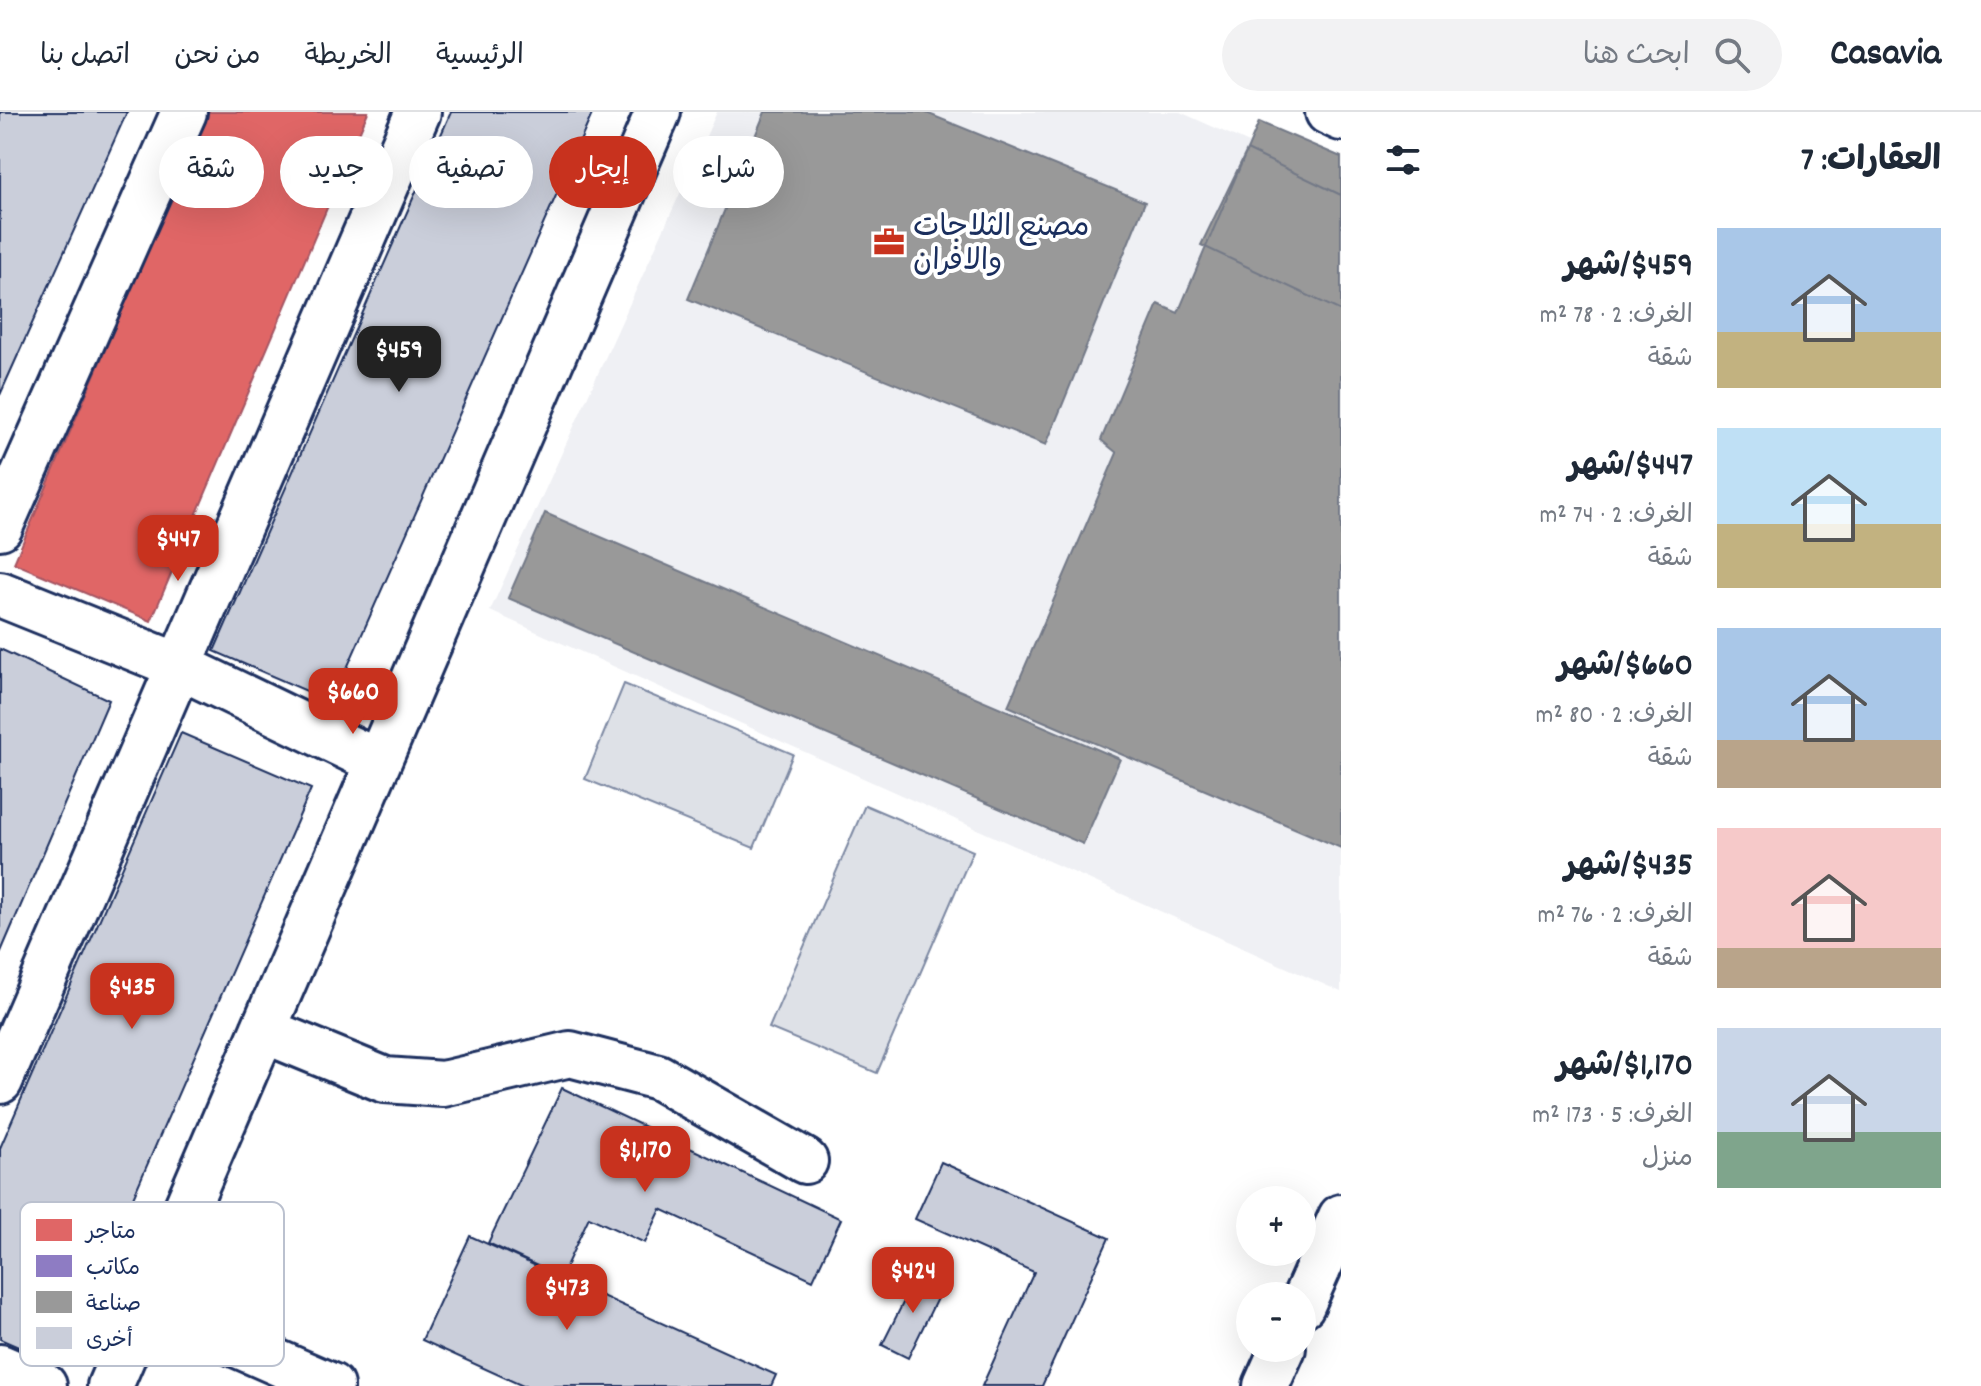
<!DOCTYPE html>
<html lang="ar">
<meta charset="utf-8">
<style>
:root{--surface:#fff;--page:#f2f2f3;--text:#1f2937;--muted:#747a83;--line:#e0e1e3;--accent:#c8321e}
body{margin:0;font-family:Dekko,"Playpen Sans Arabic",sans-serif;background:var(--page);color:var(--text);direction:rtl;height:100vh;display:flex;flex-direction:column;font-size:30px;white-space:nowrap}
*{box-sizing:border-box;margin:0}
p{font-size:26px;color:var(--muted)}
.icon{flex:none;width:44px;height:44px;fill:none;stroke:currentColor;stroke-width:2;stroke-linecap:round;stroke-linejoin:round}
.map{position:relative;flex:1;overflow:hidden;direction:ltr}
.drawer{display:flex;flex-direction:column;background:var(--surface);width:640px}
.drawer>*{flex:none}
.hud{position:absolute;left:24px;top:24px;width:760px;height:72px;direction:rtl;display:flex;gap:16px}
.buttons{position:absolute;left:1236px;top:1074px;display:grid;gap:16px}
.buttons a{display:grid;place-items:center;width:80px;height:80px;border-radius:50%;background:var(--surface);box-shadow:0 8px 32px #0002;font-size:40px}
.price{position:absolute;translate:-50% -68px;padding:0 18px;border-radius:16px;background:var(--accent);color:#fff;font-size:26px;line-height:52px;filter:drop-shadow(0 2px 4px #0008)}
.price::after{content:'';position:absolute;left:50%;top:48px;width:24px;height:18px;margin-left:-12px;background:inherit;clip-path:polygon(0 0,100% 0,50% 100%)}
.price.selected{background:#222;color:#fff}
ul{padding:0;list-style:none}
li{display:flex;align-items:center;gap:24px;height:200px;padding:0 40px}
li span{display:grid;place-items:center;flex:none;width:224px;height:160px;border-radius:0px;color:#555}
li>.icon{margin-inline-start:auto}
span .icon{width:96px;height:96px;fill:#fffc;stroke-width:1}
li b{font-size:34px}
h2{display:flex;justify-content:space-between;align-items:center;height:96px;padding:0 40px;font-size:34px}
.chip{padding:0 28px;border-radius:36px;background:var(--surface);box-shadow:0 8px 32px #0002;font-size:28px;line-height:72px}
.chip.selected{background:var(--accent);color:#fff}
header{display:flex;align-items:center;gap:48px;box-sizing:border-box;height:112px;padding:0 40px;background:var(--surface);border-bottom:2px solid var(--line)}
header strong{font-size:38px}
nav{display:flex;gap:44px;margin-inline-start:auto;font-size:28px}
.search{width:560px;height:72px;background:var(--page);display:flex;align-items:center;gap:20px;box-sizing:border-box;padding:0 28px;border-radius:44px;color:var(--muted);font-size:30px}
main{display:flex;flex:1;min-height:0}
.map>svg:first-child{display:block}
</style>
<header>
<strong>Casavia</strong>
<div class="search"><svg class="icon" aria-label="search" viewBox="0 0 24 24"><circle cx="10" cy="10" r="6"/><path d="M15 15l6 6"/></svg>ابحث هنا</div>
<nav><a>الرئيسية</a><a>الخريطة</a><a>من نحن</a><a>اتصل بنا</a></nav>
</header>
<main>
<section class="drawer">
<h2>العقارات: 7<svg class="icon" aria-label="filters" viewBox="0 0 24 24"><path d="M4 7h16M4 17h16"/><circle cx="9" cy="7" r="2"/><circle cx="15" cy="17" r="2"/></svg></h2>
<ul>
<li><span style="background:linear-gradient(#a9c7e8 65%,#c2b280 0)"><svg class="icon" aria-label="home" viewBox="0 0 24 24"><path d="M3 11l9-7 9 7M6 9v11h12V9"/></svg></span><div><b>$459/شهر</b><p>الغرف: 2 · 78 m²</p><p>شقة</p></div></li>
<li><span style="background:linear-gradient(#bfe0f5 60%,#c2b280 0)"><svg class="icon" aria-label="home" viewBox="0 0 24 24"><path d="M3 11l9-7 9 7M6 9v11h12V9"/></svg></span><div><b>$447/شهر</b><p>الغرف: 2 · 74 m²</p><p>شقة</p></div></li>
<li><span style="background:linear-gradient(#a9c7e8 70%,#b9a48a 0)"><svg class="icon" aria-label="home" viewBox="0 0 24 24"><path d="M3 11l9-7 9 7M6 9v11h12V9"/></svg></span><div><b>$660/شهر</b><p>الغرف: 2 · 80 m²</p><p>شقة</p></div></li>
<li><span style="background:linear-gradient(#f6c9c9 75%,#b9a48a 0)"><svg class="icon" aria-label="home" viewBox="0 0 24 24"><path d="M3 11l9-7 9 7M6 9v11h12V9"/></svg></span><div><b>$435/شهر</b><p>الغرف: 2 · 76 m²</p><p>شقة</p></div></li>
<li><span style="background:linear-gradient(#c9d6e8 65%,#7fa58c 0)"><svg class="icon" aria-label="home" viewBox="0 0 24 24"><path d="M3 11l9-7 9 7M6 9v11h12V9"/></svg></span><div><b>$1,170/شهر</b><p>الغرف: 5 · 173 m²</p><p>منزل</p></div></li>
</ul>
</section>
<div class="map">
<svg width="1341" height="1274" viewBox="0 0 1341 1274">
<rect width="100%" height="100%" fill="#fff"/>
<filter id="ink" filterUnits="userSpaceOnUse"><feTurbulence type="fractalNoise" baseFrequency=".0125" numOctaves="2"/><feDisplacementMap in="SourceGraphic" scale="16" xChannelSelector="R" yChannelSelector="G"/><feConvolveMatrix kernelMatrix="1 2 1 2 8 2 1 2 1" color-interpolation-filters="sRGB"/></filter>
<g filter="url(#ink)">
<path fill="#eff0f4" d="M717 0H1180L1341 72V880L490 499Z"/>
<path fill="#dee1e7" stroke="#7c88a2" stroke-width="2" d="M624 572 793 642 754 736 585 667Z
M865 693 973 739 877 961 769 916Z"/>
<path fill="#e06666" stroke="#a55664" stroke-width="2" d="M207 0H368L151 509 14 451Z"/>
<path fill="#8e7cc3" stroke="#6c65a5" stroke-width="2" d="M1323 199 1341 207V587L1322 632 1165 566Z"/>
<path fill="#999" stroke="#737987" stroke-width="2" d="M765 0H924L1145 90 1046 333 688 187Z
M1259 10 1341 45V736L1008 594 1117 341 1101 328 1158 192 1178 201Z
M1247 38 1341 83V199L1201 133Z
M545 401 1120 647 1083 732 508 486Z"/>
<path fill="#caceda" stroke="#1b2f5e" stroke-width="2" d="M0 0H127L0 283Z
M451 0H593L332 590 214 539Z
M0 537 109 588 0 842Z
M181 621 311 677 60 1253 0 1227V1036Z
M562 976 841 1107 813 1168 661 1097 645 1131 589 1105 561 1165 488 1131Z
M941 1050 1109 1126 1042 1274H982L1034 1160 915 1107Z
M470 1124 776 1263 771 1274H523L422 1228Z
M919 1159 944 1172 908 1246 882 1233Z"/>
<g fill="none" stroke-linecap="round" stroke-linejoin="round">
<defs>
<path id="minor" d="M1328 0 1341 6
M0 415 184 0
M0 482 179 554 378 650
M263 918 385 968 443 972 570 942 658 965 805 1049
M0 969 418 0
M144 1192 331 1274
M1302 1193 1341 1105
M0 1255 44 1274
M110 1274 658 0
M1266 1274 1283 1236"/>
</defs>
<use href="#minor" stroke="#1b2f5e" stroke-width="50"/>
<use href="#minor" stroke="#fff" stroke-width="44"/>
</g>
</g>
<defs>
<symbol id="office-bare" viewBox="-9 -9 18 18"><path d="M-6-3h4V-5.5h4V-3h4V5H-6ZM-1-4.5V-3h2v-1.5ZM-6 0V1H6V0Z" fill="#c8321e" stroke="#fff" stroke-width="2.5" paint-order="stroke"/></symbol>
</defs>
<g fill-rule="evenodd">
<use href="#office-bare" x="867" y="108" width="44" height="44"/>
</g>
<g text-anchor="middle" stroke-width="8" stroke-linejoin="round" paint-order="stroke">
<g font-size="30" fill="#1b2f5e" stroke="#fff" text-anchor="start">
<text x="913" y="123">مصنع الثلاجات<tspan x="913" dy="34">والافران</tspan></text>
</g>
</g>
<rect x="20" y="1090" width="264" height="164" rx="12" fill="#fff" stroke="#bbc1cf" stroke-width="2"/>
<rect x="36" y="1107" width="36" height="22" fill="#e06666"/>
<rect x="36" y="1143" width="36" height="22" fill="#8e7cc3"/>
<rect x="36" y="1179" width="36" height="22" fill="#999"/>
<rect x="36" y="1215" width="36" height="22" fill="#caceda"/>
<g font-size="22" fill="#1b2f5e">
<text x="86" y="1126">متاجر</text>
<text x="86" y="1162">مكاتب</text>
<text x="86" y="1198">صناعة</text>
<text x="86" y="1234">أخرى</text>
</g>
</svg>
<div class="buttons">
<a>+</a>
<a>−</a>
</div>
<b class="price selected" style="left:399px;top:282px">$459</b>
<b class="price" style="left:178px;top:471px">$447</b>
<b class="price" style="left:353px;top:624px">$660</b>
<b class="price" style="left:132px;top:919px">$435</b>
<b class="price" style="left:645px;top:1082px">$1,170</b>
<b class="price" style="left:913px;top:1203px">$424</b>
<b class="price" style="left:567px;top:1220px">$473</b>
<div class="hud">
<a class="chip">شراء</a>
<a class="chip selected">إيجار</a>
<a class="chip">تصفية</a>
<a class="chip">جديد</a>
<a class="chip">شقة</a>
</div>
</div>
</main>
